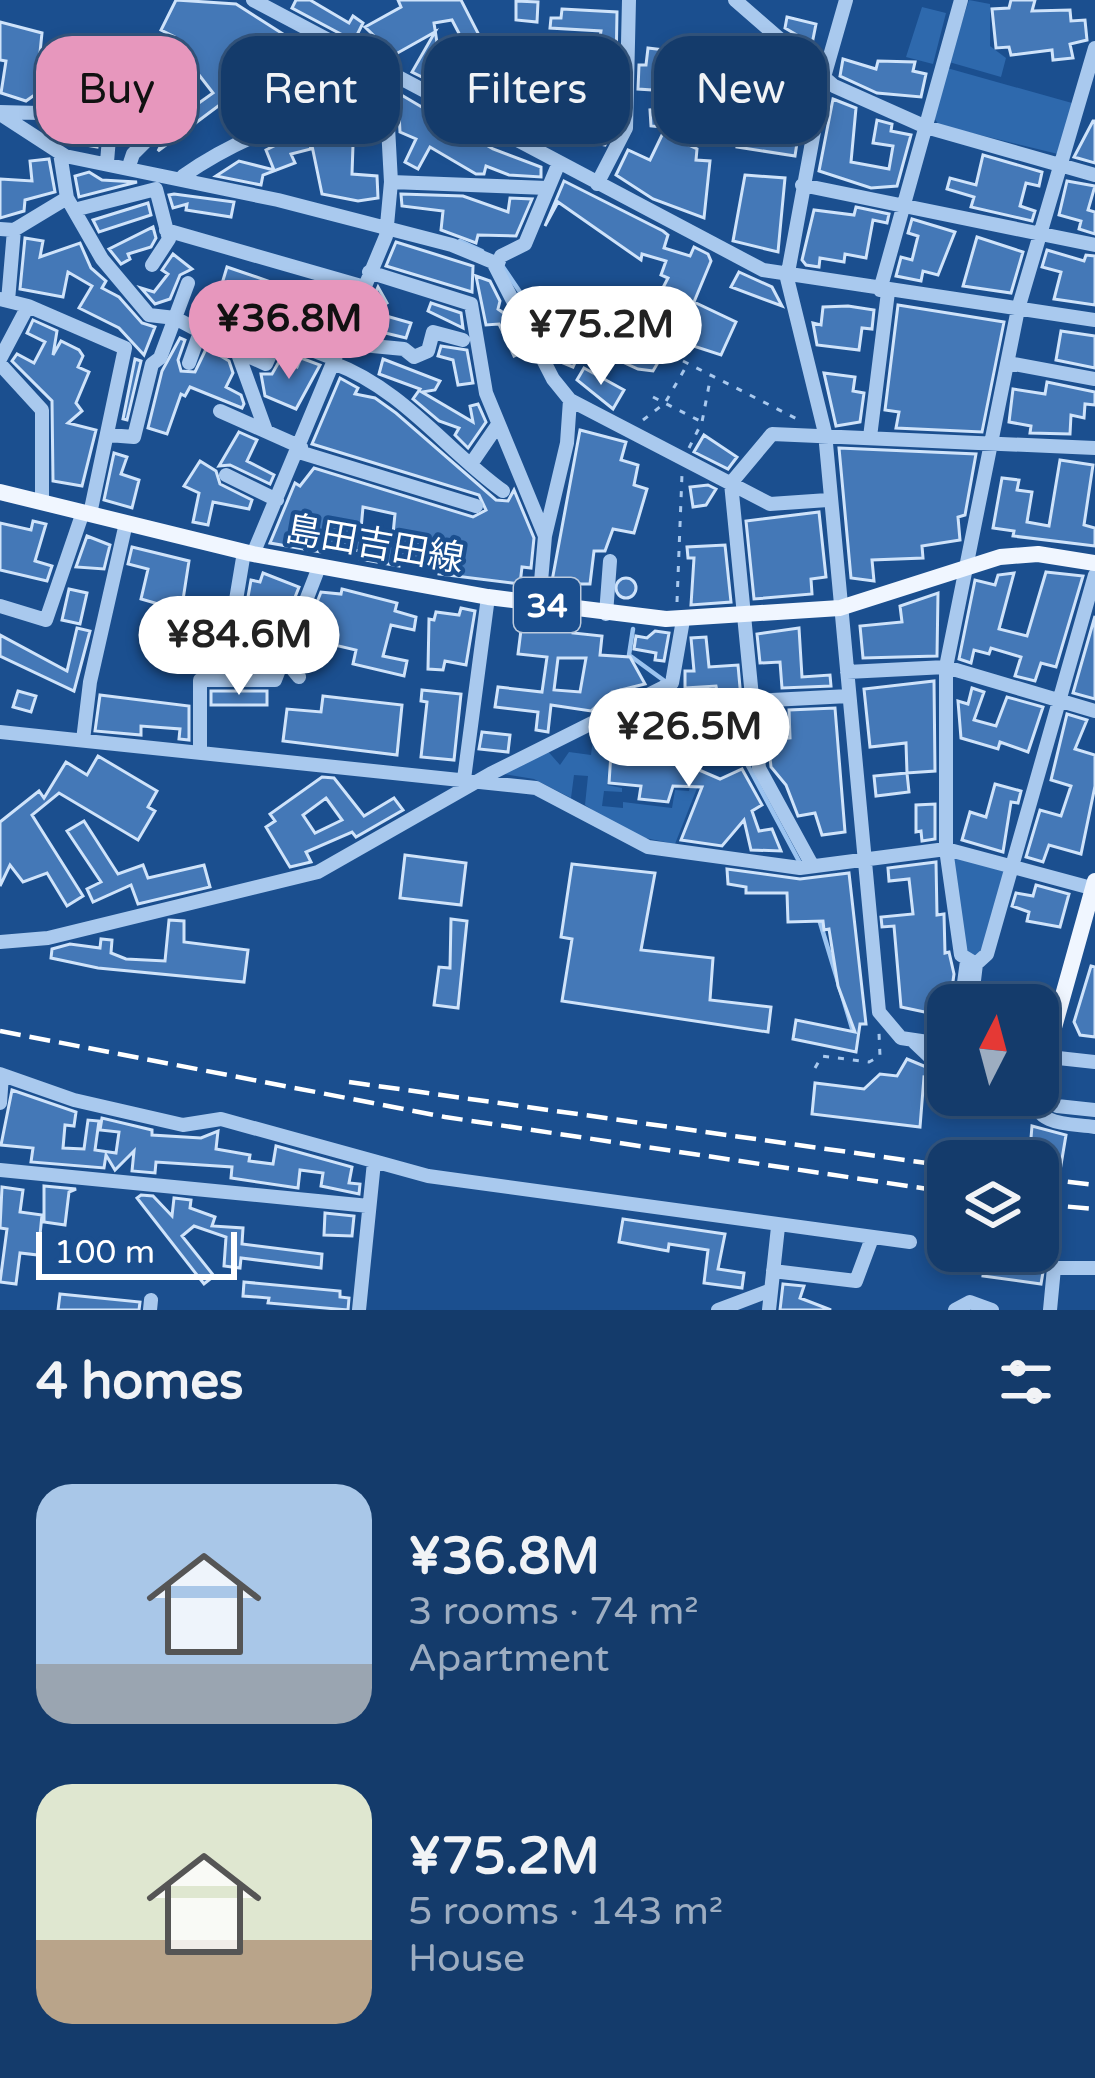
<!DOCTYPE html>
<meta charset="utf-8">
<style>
:root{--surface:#143b6b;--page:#1d4271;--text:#f1f3f6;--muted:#9dadc1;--line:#33557e;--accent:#e797bd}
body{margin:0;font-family:"Varela Round","Noto Sans JP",sans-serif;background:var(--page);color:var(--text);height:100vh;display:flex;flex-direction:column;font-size:45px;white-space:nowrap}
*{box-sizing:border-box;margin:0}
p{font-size:39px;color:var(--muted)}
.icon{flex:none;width:66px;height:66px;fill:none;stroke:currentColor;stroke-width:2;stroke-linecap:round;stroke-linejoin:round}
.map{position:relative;height:1310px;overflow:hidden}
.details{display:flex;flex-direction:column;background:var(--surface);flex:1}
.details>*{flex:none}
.guide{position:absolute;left:36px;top:36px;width:1023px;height:108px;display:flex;gap:24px}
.needle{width:78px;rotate:6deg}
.tools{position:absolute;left:927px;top:984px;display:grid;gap:24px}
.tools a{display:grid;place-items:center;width:132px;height:132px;border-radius:24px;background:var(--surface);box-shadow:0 6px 18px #0003,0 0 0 3px var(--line);font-size:60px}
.scale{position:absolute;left:36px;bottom:30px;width:201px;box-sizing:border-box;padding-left:12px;border:6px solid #fff;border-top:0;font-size:33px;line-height:42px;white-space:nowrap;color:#fff;-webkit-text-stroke:9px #1b4f8f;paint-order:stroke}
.price{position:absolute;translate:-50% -102px;padding:0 27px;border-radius:42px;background:#fff;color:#222;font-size:39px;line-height:78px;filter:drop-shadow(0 3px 6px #0008)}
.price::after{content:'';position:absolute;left:50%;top:72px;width:36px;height:27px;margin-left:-18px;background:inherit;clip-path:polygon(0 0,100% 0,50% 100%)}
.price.current{background:var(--accent);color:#111}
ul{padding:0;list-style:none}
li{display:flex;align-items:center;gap:36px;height:300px;padding:0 36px}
li span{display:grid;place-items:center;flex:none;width:336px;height:240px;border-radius:36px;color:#555}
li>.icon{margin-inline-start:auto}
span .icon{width:144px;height:144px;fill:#fffc;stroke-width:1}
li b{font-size:51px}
h2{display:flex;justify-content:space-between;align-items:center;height:144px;padding:0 36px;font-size:51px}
.chip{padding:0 42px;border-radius:36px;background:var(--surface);box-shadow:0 6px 18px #0003,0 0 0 3px var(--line);font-size:42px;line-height:108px}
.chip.current{background:var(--accent);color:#111}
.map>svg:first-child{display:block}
</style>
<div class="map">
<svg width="1095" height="1310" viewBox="0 0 1095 1310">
<rect width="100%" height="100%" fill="#1b4f8f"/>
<path fill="#2e69ad" d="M969 0 990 4V46L1006 58 1001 77 949 62Z
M922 7 946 13 933 64 906 57Z
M947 68 1072 103 1058 154 939 125 934 118Z
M621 709 617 736H611L607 785 622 788V792L604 791 602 806 623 808V802L672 808 675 790 689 791 692 774 703 773 675 844 630 835 585 805 588 776 574 775 571 798 534 779 497 773 545 748 560 765 569 752 591 755 595 722Z
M958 855 1006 872 983 952 977 957 964 952 951 863Z"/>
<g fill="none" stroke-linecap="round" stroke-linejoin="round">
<path stroke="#9cc4f0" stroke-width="4.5" d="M460 241 482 251
M501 264 520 292 542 344
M633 629 629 655 666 682
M675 689 746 762 800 863
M819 919 852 1028"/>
</g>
<path fill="#4478b7" stroke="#cfe3fa" stroke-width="3" fill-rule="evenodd" d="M176 0 236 4 341 71 346 62 366 73 352 91 318 74 311 84 269 111 261 98 241 89 158 151 175 120 213 93 182 53 137 80 121 58 134 49 142 60 173 36 161 30Z
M296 0H310L349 23 353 16 363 23 354 41 292 8Z
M398 0H461L480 37 465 45 452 20 434 23 438 49 424 78 412 72 435 32 394 55 365 27 401 7Z
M1011 0H1035L1032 11 1070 10 1071 21 1085 20 1087 40 1070 44 1073 58 1053 60 1052 50 1011 55 1009 47 996 48 992 9 1009 8Z
M516 1 538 2 537 22 516 20Z
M562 9 617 12 615 125 605 145 600 144 602 131 580 127 583 109 550 104 545 135 530 132 532 122 504 117 505 110 478 105 481 89 516 95 521 65 474 70V84H446L443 58 525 48 561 58 559 73 593 79 601 31 550 28 551 18H561Z
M787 17 816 24 812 44 785 28Z
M0 22 42 33 37 82 95 88V75L110 77 109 103 33 96 26 101 1 93 6 61 0 60Z
M648 48 665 50 664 67 688 71 686 82 668 79 667 91 638 89 639 65H646Z
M740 53 792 65 807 77 795 156 737 147 739 135 651 126 650 110 694 107 692 116 719 119 722 97 696 92 698 81 732 87Z
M843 59 876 69 878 61 915 62 913 71 926 74 921 97 877 93 840 76Z
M398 93 493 149 541 167V177L509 175 486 166 484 174H476L430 147 418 169 405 162 416 139 400 132Z
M833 99 856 108 851 162 889 169 893 146 873 143 877 120 892 124 891 131 911 135 897 186 871 188 819 171Z
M354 116 352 174 377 176 378 198 358 201 322 194 311 141 344 131 342 117Z
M1093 121H1095V163L1074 157Z
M53 125 99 128 97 147 63 141 53 135Z
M306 130 311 149 291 154 295 163 263 175 261 185 216 176 239 161 274 170 266 150Z
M663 133 697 149 696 160 710 161 704 218 653 199 616 175 628 150 650 160Z
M983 155 1042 172 1039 186 1026 183 1020 206 1035 211 1032 221 971 207 974 197 947 189 950 178 976 185Z
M49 159 55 192 25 200 24 211 0 218V179L32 181 30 161Z
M89 172 102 180 137 182 79 197 75 176Z
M745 175 785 178 778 252 733 241Z
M564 181 663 231 668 235 664 248 690 256 694 247 708 254 711 261 694 302 736 322 721 355 672 339 653 371 638 369 614 358 619 347 590 333 596 320 616 328 621 317 651 331 660 311 653 307 668 278 661 275 666 261 642 254 641 260 558 202 545 226Z
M1067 181 1095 186 1088 210 1095 212V234L1079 229 1081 221 1059 215Z
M174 194 234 202 231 217 186 210 187 204 173 208 169 195Z
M401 194 463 196 508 212 510 198 532 199 516 236 478 235 476 243 441 230 443 211 402 206Z
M148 203 151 215 99 232 93 220Z
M856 207 889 214 887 223 873 220 866 258 845 254 844 262 820 258 819 267 806 265 802 260 814 210 854 215Z
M912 219 955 232 938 275 923 271 921 281 896 276 901 257 912 260 918 236 908 233Z
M153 227 156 238 151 247 128 254 130 259 121 264 109 249Z
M977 237 1023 252 1011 293 963 286Z
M25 238 43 241 40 257 80 243 91 268 106 281 102 288 119 297 142 323 155 327 144 355 119 328 79 308 92 286 68 272 63 297 20 289Z
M396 242 473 266 472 292 386 266Z
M1047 250 1084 261 1086 255 1095 256V305L1054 299 1061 272 1042 267Z
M173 254 192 269 180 275 170 299 155 304 141 288 154 292 168 274 162 270Z
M227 267 271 282 249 327 225 319 234 291 221 287Z
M739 272 772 287 782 306 731 287Z
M476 276 490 281 500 301 498 309 508 316 511 337 518 334 526 351 514 356 499 324 486 325Z
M309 283 349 294 328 344 298 333 312 298 305 296Z
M378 287 387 303 372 312 411 323 406 338 360 327Z
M431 303 461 313 463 328 428 311Z
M898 305 1004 322 982 432 896 428 899 412 885 410Z
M848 306 874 310 872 329 862 328 859 350 817 345 813 323 821 325 823 307Z
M33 320 57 331 53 355 61 341 79 350 83 356 78 367 89 372 76 403 82 411 68 423 96 430 82 486 53 481 52 401 12 361 17 354 34 363 45 342 27 333Z
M1061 331 1095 336V368L1056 360Z
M557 336 582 347 573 367 556 360 551 350Z
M180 338 185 340 178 360 181 371 195 372 206 349 214 352 229 361 233 373 226 387 241 395 244 404 242 408 190 387 185 396 181 394 167 434 148 428 162 371Z
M441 346 467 350 473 383 458 385 453 360 438 356Z
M301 358 320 365 296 409 265 396 261 374H272L280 360 297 367Z
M135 359 141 361 127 420 123 419Z
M383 359 440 381 435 390 422 392 473 422 470 406 478 404 486 422 468 448 455 435 459 428 439 421 413 399 420 389 379 374Z
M584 368 624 390 613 409 577 380Z
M824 373 855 377 853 391 864 393 860 422 836 426Z
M340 378 358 388 355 394 375 398 396 413 496 500 508 501 514 490 534 538 531 568 522 567 520 584 439 574 440 566 400 558 399 566 360 559 361 551 323 546 321 552 270 543 295 483 300 486 314 468 473 517 486 510 479 495 312 444ZM363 507 395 514 393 534 361 529Z
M1047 382 1095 392V405L1085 404 1084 418 1071 415 1070 434 1030 433 1031 426 1009 422 1013 389 1045 394Z
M580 430 626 442 621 460 638 465 634 485 647 489 634 533 613 529 605 551H594L590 584H577L576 591 552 581Z
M239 432 257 440 247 461 274 475 270 484 230 465 219 466Z
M704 435 737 457 728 469 694 452Z
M839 448 976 454 965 515 958 517 960 540 922 546 923 558 872 560 874 581 851 578Z
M114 453 127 457 121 474 139 480 132 508 104 500Z
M1060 460 1093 465 1084 525 1095 528V546L1013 536 1014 531 993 528 1002 478 1019 480 1017 490 1032 492 1027 522 1049 526Z
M200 461 216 471 220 484 252 500 249 509 213 502 208 525 193 522 199 493 184 486Z
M708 485 716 489 706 505 693 507 690 487Z
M819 512 826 577 811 579 812 594 754 599 746 521Z
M33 521 46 524 35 561 52 566 47 581 0 570V523L31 530Z
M87 536 110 545 104 569 76 567Z
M725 545 731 602 691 605 694 558H688L687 547Z
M132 547 189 561 180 619 160 615 162 605 141 599 148 569 128 564Z
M1046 572 1083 576 1056 667 1041 663 1035 681 1015 676 1021 657 991 648 989 654 974 650 971 663 959 659 975 580 995 585 998 575 1014 573 999 629 1027 636Z
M263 573 299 587 288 615 276 611 273 625 254 605 256 599 248 597 251 580 260 582Z
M616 588a10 10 0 1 1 20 0a10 10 0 1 1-20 0Z
M69 589 87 593 80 624 62 620Z
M342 589 397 603 395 611 416 617 414 630 391 625 383 656 407 661 404 676 353 664 356 650 322 642 317 666 296 656 321 592 341 594Z
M938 593 937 656 863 658 860 626 902 622 900 606Z
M461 608 475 611 466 665 445 661 443 670 428 669 429 619 434 620 436 612 459 615Z
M523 614 574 623 573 633 602 636 600 655 630 657 645 684 612 692 591 711 551 705 548 732 536 730 538 712 495 707 498 687 542 692 547 657 518 654ZM558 658H586L580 692 554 690Z
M1095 616V699L1073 693Z
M232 618 248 633 246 648 265 654 266 669H203V651L227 647Z
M77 628 90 631 74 691 0 656V635L67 671Z
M799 628 802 677 830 675 831 686 782 688 780 662 760 663 757 634Z
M655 631 669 633 664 661 655 660 656 653 634 649 636 636 647 638Z
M706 637 709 667 738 665 746 754 726 734 716 686 685 688V671H694L691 638Z
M934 681 935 771 907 773 906 743 870 747 864 689Z
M972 688 984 692 974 720 996 726 1007 697 1043 707 1028 752 1000 742 998 749 961 738 958 701 968 704Z
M422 690 461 694 454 760 421 757 427 702 421 701Z
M18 691 36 696 31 712 13 707Z
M211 691H267V705H211Z
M100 695 189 706V740L179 739 180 729 141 726V735L95 731Z
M323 696 402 705 397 755 283 741 287 709 321 712Z
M655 704 646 759 692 763V767L720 779 742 769 762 805 752 811 759 831 772 829 781 851 751 850 744 820 722 846 681 840 702 787 673 786 668 802 639 799 641 786 609 783 612 738 629 739 633 715Z
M835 708 845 832 822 835 815 813 798 816 786 785 771 767 768 740 790 738 789 710Z
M1067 714 1087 720 1075 749 1095 755V786L1081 854 1049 845 1043 862 1026 857 1040 810 1061 816 1071 786 1051 780Z
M482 732 510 735 508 752 479 749Z
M98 756 157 791 148 807 155 811 138 840 59 793 32 815 83 896 67 906 47 873 23 882 10 865 0 886V822L39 791 44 798 66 762 87 775Z
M907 773 909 792 876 796 874 776Z
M322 777 334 778 364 816 394 798 403 810 356 837 352 832 306 852 311 862 290 867 266 827 275 821 270 814ZM326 798 342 820 315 833 303 815Z
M995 784 1021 791 1018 803 1011 802 1003 852 962 840 970 812 986 817Z
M935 804V839L922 841 921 831 916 832V805Z
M84 821 118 874 143 865 148 878 204 865 210 887 138 904 131 885 93 902 87 889 101 882 67 831Z
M405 855 466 863 461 905 400 898Z
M936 862 937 915 944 914 945 953 949 952 954 974 948 1017 901 1007 894 926 882 927 881 917 913 914 909 879 889 881 888 868Z
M572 864 655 873 641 950 713 958 710 1000 771 1007 768 1032 562 1001 572 939 561 937Z
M727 869 800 879 849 873 866 1024H860L856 1052 793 1039 796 1020 855 1032 838 986 829 929 824 930 823 921 788 922 787 893H746V887L728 884Z
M1036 885 1069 894 1060 927 1027 921 1029 912 1012 906 1016 893 1033 896Z
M451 919 467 921 458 1008 434 1005 439 967 450 968Z
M169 920 184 921V942L248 950 244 982 98 968 51 958 52 949 70 944 100 948 101 939 112 940 111 953 126 959 165 961Z
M1091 966 1095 967V1037L1080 1035 1074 1022Z
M907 1059 948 1076V1080L924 1077 920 1127 812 1114 815 1083 864 1089 880 1074 897 1076Z
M12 1090 76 1112 74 1126 65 1125 63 1148 84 1149 88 1120 99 1121 95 1150 116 1153 119 1132 100 1130 102 1118 152 1130V1135L201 1138 218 1131 216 1149 250 1155 249 1161 273 1164 276 1146 352 1167 349 1183 360 1184 359 1194 321 1186 323 1173 300 1170 298 1188 231 1178 232 1167 156 1162 155 1173 132 1171 134 1151 115 1170 106 1155 104 1168 31 1162 33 1148 1 1145Z
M1032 1126 1066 1135 1041 1284 983 1276 985 1262 1029 1268 1031 1251H1038V1161L990 1158 991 1145 1030 1150Z
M44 1186 76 1189 69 1192 65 1225 44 1222Z
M2 1187 23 1190 20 1212 42 1215 38 1255 20 1253 16 1284 0 1282 7 1229 0 1228Z
M141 1195 153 1196 172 1216 174 1198 191 1200 190 1208 215 1217 212 1226 243 1228 242 1244 322 1254 321 1268 241 1258 240 1268 224 1266 226 1237 194 1226 182 1236 214 1276 204 1284 137 1198Z
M325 1213 354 1216 352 1236 324 1235Z
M623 1219 725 1234 718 1269 744 1273 742 1288 704 1283 708 1250 669 1244 668 1251 619 1242Z
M244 1282 340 1291V1297L349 1298 348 1310 268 1303 269 1298 243 1296Z
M783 1284 804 1286 800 1298 831 1310H780Z
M60 1294 140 1302 139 1310H58Z"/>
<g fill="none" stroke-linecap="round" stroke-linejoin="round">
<path stroke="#a9c9ee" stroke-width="3" stroke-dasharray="6 9" stroke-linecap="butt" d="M683 361 799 420
M653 397 700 421
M643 420 665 403 687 365
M689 448 702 422 711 375
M677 602 682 474
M815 1068 822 1056 869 1062 880 1056 879 1033"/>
<path stroke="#a9c9ee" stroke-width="14" d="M253 0 763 270 1095 320
M735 0 834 86 926 127 1095 175
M846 0 824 77 787 278 825 433 879 1012 901 1038 948 1045
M1095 48 1018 309 946 667V849L961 955 976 964 987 954 1095 575
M0 112 118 115 143 90 180 67
M238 113 254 107 268 132
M0 114 65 156 278 200 452 245 493 262 553 379 570 400 567 443 545 536 539 604
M107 162 111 114
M129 166 133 154 153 134
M183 176C240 136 318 107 386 96
M391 182 547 188
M597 184 626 128 629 0
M802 185 1095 245
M67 198 102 259 149 315 175 318 237 351 266 431
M74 210 156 189 169 239 152 265
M0 229 14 230 8 301
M14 230 67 198 60 153
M166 230 361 286
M497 266 501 256 525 244 558 165
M369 272 471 304 486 393 545 536
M880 290 961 0
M0 299 28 306 0 359
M28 306 125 348 90 514
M341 343 404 349 414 357 428 351 433 332 463 340
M237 351 266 364 278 337 335 359
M189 363 200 332
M333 363C403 389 446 450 503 491
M1008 363 1095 379
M0 364 42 410V501
M570 400 770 504 828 500
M220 411 301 447
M108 435 134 437 152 364 160 358 188 283
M870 437 888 292
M299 452 476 506
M471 464 497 426
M226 475 277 500
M244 552 236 600 299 677
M253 554 386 236 391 182 385 72
M0 606 46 620 83 512
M606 614 610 561
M847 672 946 667 1095 711
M752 701 849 696
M0 732 536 788 648 847 800 868 946 849 1095 889
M83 740 90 682 126 523
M200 752V680H275L319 567
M464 779 488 597
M812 865 759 768 731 483 772 434 1095 448
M0 942 48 938 318 872 490 774 672 683 683 620
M961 1005 967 961
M971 1005 976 964
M913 1041 933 1060 948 1062
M1040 1056 1095 1062
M1046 1056 1048 1096 1057 1106 1095 1110
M0 1074 74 1100 183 1125 221 1119 428 1176 910 1242
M1032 1095C1037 1127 1068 1123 1095 1127
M0 1103 2 1075
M0 1170 369 1206
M773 1271 856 1281 872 1238
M150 1310 151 1300
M359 1310 374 1162
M718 1310 771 1290
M769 1310 778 1227
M955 1310 970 1302 992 1310
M1050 1310 1054 1268H1095"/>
<path stroke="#f0f6ff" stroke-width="16" d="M0 492 253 554 488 597 666 619 840 608 1000 557 1038 554 1095 563
M1046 1056 1095 881"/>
<path stroke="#fff" stroke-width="4.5" stroke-dasharray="21 9" stroke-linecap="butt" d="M0 1031 445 1117 948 1192
M349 1082 948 1166
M1038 1178 1095 1185
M1038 1204 1095 1209"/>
</g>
<g text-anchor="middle" stroke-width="9" stroke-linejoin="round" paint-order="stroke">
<rect fill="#1b4f8f" stroke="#bbcadd" stroke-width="3" x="514" y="578" width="66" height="54" rx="9"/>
<g font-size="33" font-weight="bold" fill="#fff">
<text x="547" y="617">34</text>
</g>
<g font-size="36" fill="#fff" stroke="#1b4f8f">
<text transform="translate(375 543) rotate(10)" y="13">島田吉田線</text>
</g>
</g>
</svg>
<div class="tools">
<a><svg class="needle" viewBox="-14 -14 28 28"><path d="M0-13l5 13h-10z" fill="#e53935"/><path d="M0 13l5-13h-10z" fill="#9dadc1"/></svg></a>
<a><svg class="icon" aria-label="layers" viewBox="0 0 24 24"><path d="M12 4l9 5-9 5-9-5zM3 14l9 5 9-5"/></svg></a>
</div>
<div class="scale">100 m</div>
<b class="price current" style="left:289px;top:382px">¥36.8M</b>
<b class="price" style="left:601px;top:388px">¥75.2M</b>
<b class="price" style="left:239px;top:698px">¥84.6M</b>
<b class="price" style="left:689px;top:790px">¥26.5M</b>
<div class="guide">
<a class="chip current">Buy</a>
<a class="chip">Rent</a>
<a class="chip">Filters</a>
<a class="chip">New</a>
</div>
</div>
<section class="details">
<h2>4 homes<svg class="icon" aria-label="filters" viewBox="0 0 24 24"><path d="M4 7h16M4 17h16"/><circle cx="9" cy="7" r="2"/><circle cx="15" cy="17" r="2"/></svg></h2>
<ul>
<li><span style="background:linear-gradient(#a9c7e8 75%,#9aa5b1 0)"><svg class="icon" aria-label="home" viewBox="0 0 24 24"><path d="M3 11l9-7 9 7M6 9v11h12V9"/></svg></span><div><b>¥36.8M</b><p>3 rooms · 74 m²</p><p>Apartment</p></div></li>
<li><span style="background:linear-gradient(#dfe7d0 65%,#b9a48a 0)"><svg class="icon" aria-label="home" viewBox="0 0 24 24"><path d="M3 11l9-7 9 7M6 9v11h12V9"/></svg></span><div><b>¥75.2M</b><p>5 rooms · 143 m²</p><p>House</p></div></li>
</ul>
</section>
